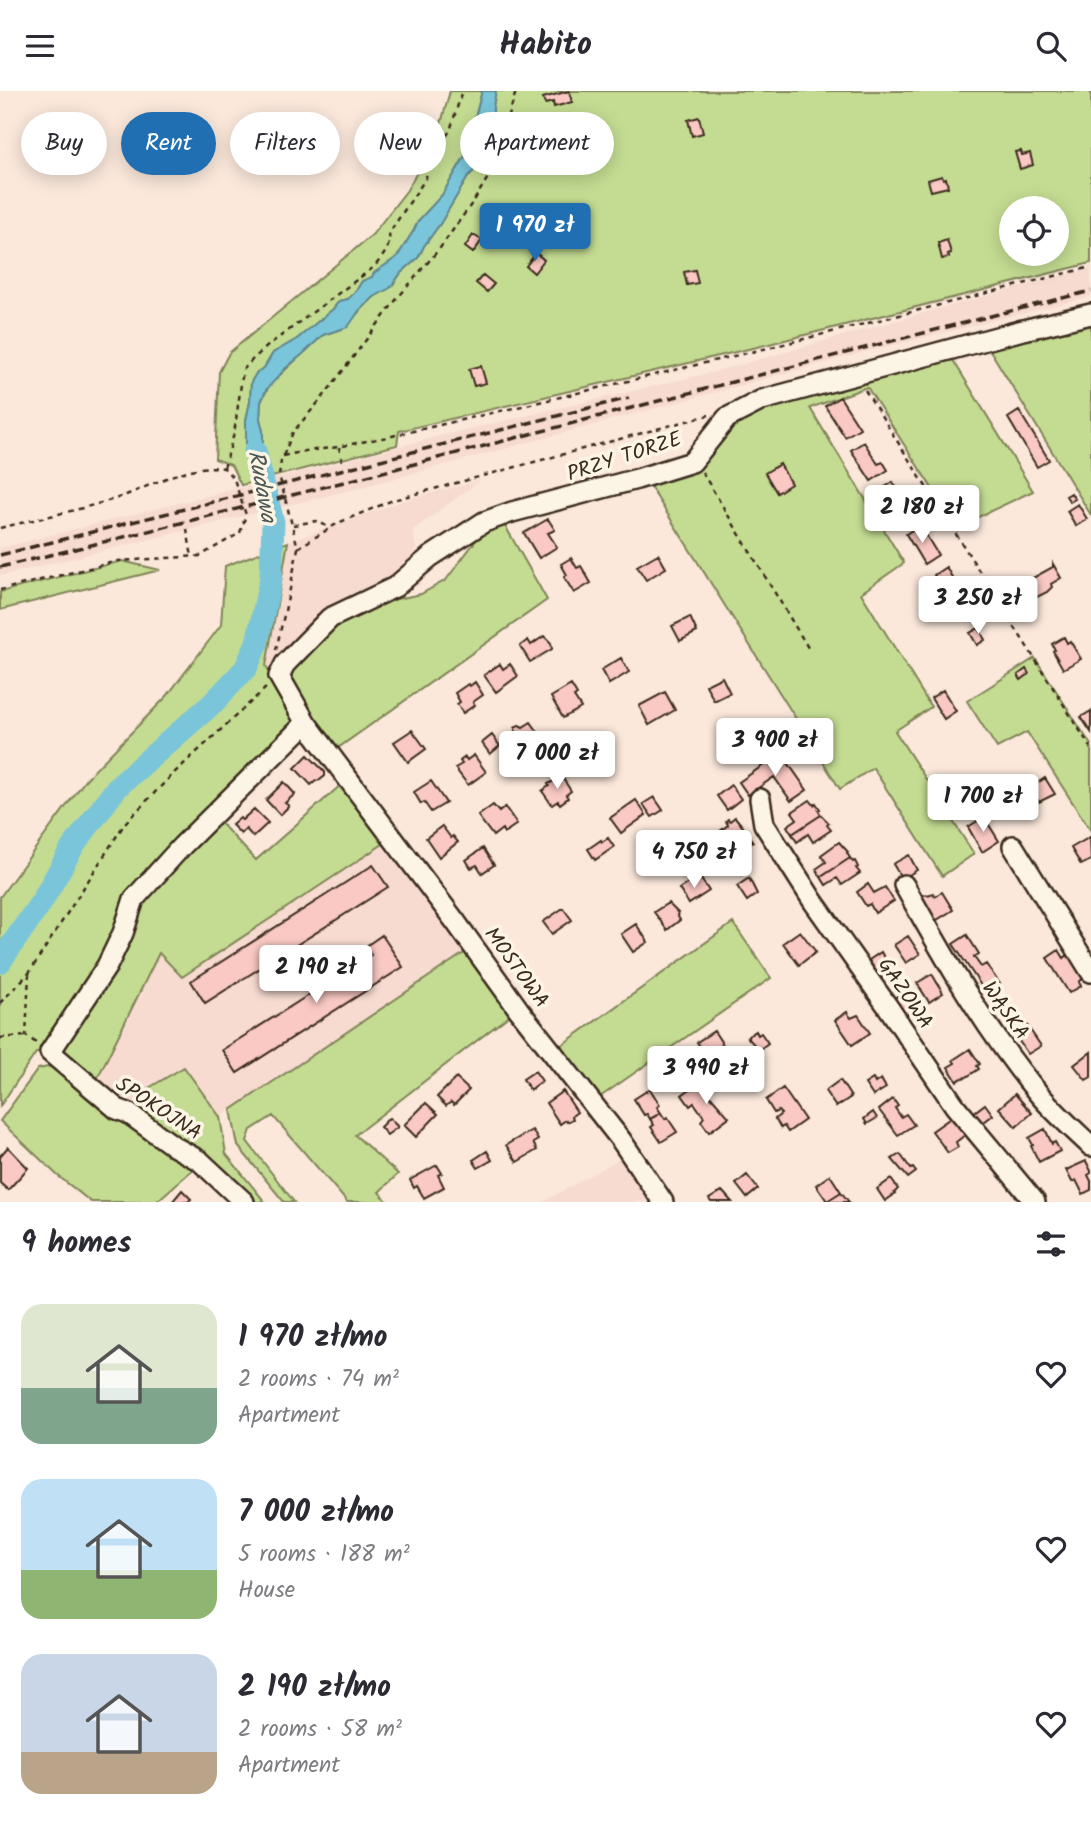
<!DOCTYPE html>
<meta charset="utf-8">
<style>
:root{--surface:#fff;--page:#f2f2f3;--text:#2b2b33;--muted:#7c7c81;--accent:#1f6fb2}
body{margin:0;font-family:Kalam,sans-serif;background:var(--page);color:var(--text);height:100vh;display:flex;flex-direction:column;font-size:26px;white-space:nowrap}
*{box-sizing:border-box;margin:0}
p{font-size:23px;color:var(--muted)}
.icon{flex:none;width:38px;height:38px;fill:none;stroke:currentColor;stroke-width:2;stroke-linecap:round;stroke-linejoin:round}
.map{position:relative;height:1111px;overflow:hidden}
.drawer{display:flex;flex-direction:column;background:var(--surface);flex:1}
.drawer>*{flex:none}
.hud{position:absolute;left:21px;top:21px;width:700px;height:63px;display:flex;gap:14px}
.controls{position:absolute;left:999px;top:105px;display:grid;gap:14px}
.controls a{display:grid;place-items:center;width:70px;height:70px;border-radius:50%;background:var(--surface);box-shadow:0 4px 18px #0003;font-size:35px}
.price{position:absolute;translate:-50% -60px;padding:0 16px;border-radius:7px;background:#fff;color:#222;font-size:23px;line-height:46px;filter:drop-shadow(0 2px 4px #0008)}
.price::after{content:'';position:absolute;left:50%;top:42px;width:21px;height:16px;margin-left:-10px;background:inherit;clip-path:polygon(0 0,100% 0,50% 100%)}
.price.on{background:var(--accent);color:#fff}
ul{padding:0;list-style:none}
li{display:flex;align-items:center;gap:21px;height:175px;padding:0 21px}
li span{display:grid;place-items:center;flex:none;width:196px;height:140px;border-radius:21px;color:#555}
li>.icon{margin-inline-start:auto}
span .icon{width:84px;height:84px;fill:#fffc;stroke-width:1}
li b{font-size:30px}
h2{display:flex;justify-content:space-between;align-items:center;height:84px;padding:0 21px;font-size:30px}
.tag{padding:0 24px;border-radius:32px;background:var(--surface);box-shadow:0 4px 18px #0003;font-size:24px;line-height:63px}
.tag.on{background:var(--accent);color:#fff}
header{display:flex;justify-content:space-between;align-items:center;height:91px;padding:0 21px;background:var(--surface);font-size:32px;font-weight:800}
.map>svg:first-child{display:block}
</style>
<header><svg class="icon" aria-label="menu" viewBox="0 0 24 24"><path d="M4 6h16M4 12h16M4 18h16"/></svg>Habito<svg class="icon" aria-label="search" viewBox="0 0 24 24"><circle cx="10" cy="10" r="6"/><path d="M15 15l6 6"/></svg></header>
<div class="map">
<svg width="1091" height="1111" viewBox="0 0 1091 1111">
<rect width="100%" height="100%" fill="#fbe8db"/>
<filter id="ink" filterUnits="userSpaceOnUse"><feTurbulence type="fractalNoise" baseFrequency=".0143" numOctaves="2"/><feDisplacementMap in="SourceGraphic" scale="14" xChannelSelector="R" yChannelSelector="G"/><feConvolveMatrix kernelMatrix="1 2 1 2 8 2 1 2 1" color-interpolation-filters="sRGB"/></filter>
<g filter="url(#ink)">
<path fill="#f7dbd0" d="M1091 177V206L861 262 355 398 0 485V457L333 373 439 345 714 281 930 220Z
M481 389 413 439 421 494 350 510 271 582 266 576 288 451 402 410Z
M383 753 470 858 220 1026 184 976 142 1001 141 1020 97 988 159 862 183 886Z
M621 1067 647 1111H543Z"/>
<path fill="#c4dc92" stroke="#808358" stroke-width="2" fill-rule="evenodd" d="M450 0H482L465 65 442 104 418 130 414 139 397 166 375 182 372 186 362 190 356 200 347 208 339 210 333 218 297 248 273 262 264 277 257 281 251 291 250 311 246 329V354L252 378 250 392 241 394 231 374 215 368 219 281 229 262 372 144 407 99 428 62 440 36Z
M496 0H1091V172L757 256 399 340 397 354 268 387 263 362V340L260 328 261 311 270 293 323 244 342 238 374 206 392 195 401 182 418 167 424 155 440 133 468 86 485 67 493 24V15ZM1012 117H1057V163H1012Z
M1091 233V424L988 256Z
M953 269 1033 400 957 436 867 296 810 317 904 472 861 502 931 616 895 640 974 763 942 785 873 677 840 698 643 384 692 365 729 328 811 302Z
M503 431 547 509 335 659 283 584 309 545 378 512 421 503 446 489 477 448Z
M288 451 266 575 301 633 209 720 256 769 343 692 383 753 182 886 159 862 97 988 57 961 36 962 0 1015V806L86 688 167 605 221 534 225 475Z
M122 470 160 479 0 519V501Z
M1035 567 1091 654V740L1027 641 997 657 967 610Z
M733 832 771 887 600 1006 559 956Z
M470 858 515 920 355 1044 398 1083 379 1101 388 1111H347L273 1025 251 1039 247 1050 294 1111H284L238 1055 231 1019Z
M53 975 199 1073 156 1111H91L57 1084 0 1030 38 978Z
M184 976 220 1026 226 1063 265 1111H253L200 1061 141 1020 142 1001Z"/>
<path fill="#7ac5da" stroke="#61878f" stroke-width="2" d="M482 0H496L493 15V24L485 67 468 86 440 133 424 155 418 167 401 182 390 197 374 206 359 220 348 236 323 244 303 263 286 277 266 299 261 311 260 328 263 340V362L268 387 250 392 252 378 246 354V329L250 311 251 291 257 281 264 277 273 262 297 248 333 218 339 210 348 208 356 200 362 190 372 186 374 182 397 166 414 139 418 130 442 104 465 65Z"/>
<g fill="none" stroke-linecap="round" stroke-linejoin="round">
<path stroke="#7ac5da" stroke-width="23" d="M0 871 42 810 72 757 118 695 213 612 246 577 257 552 271 486 273 431 255 360"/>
</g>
<path fill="#fac9c3" stroke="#3b2a1e" stroke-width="2" d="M569 0 572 11 554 16 553 11 545 13 543 7Z
M699 26 703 42 692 45 688 29Z
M1021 60 1022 64 1030 62 1033 74 1020 78 1015 61Z
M942 85 943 88 946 87 948 96 931 100 928 89Z
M473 144 482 149 473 162 465 156Z
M947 149 951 162 948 163 949 166 942 168 938 152Z
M536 162 544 169 534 182 526 175Z
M695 179 698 192 687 194 684 181Z
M483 184 494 193 487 201 476 192Z
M481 275 486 292 474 295 469 278Z
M840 306 860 337 845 346 825 315Z
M1019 320 1049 369 1037 376 1008 327Z
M864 351 878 373 883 371 888 379 871 390 851 359Z
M780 373 791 393 777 402 765 382Z
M893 391 902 406 888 415 879 400Z
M1071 402 1075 408 1070 411 1066 405Z
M902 406 913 423 898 432 888 415Z
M1078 413 1087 428 1076 435 1067 420Z
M548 428 555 439 548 442 557 456 539 467 524 442Z
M920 434 938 464 924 473 906 443Z
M658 463 666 477 646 489 637 475Z
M571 467 577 477 581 475 591 492 574 502 564 486 567 484 561 473Z
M1053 473 1061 487 1051 493 1052 496 1047 501 1033 508 1024 492 1030 489 1031 486V488L1053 476Z
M946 476 964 507 952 514 934 484Z
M690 526 697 541 680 550 672 535Z
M979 537 985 549 977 554 970 542Z
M544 545 551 552 552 558 530 571 520 555 528 549 531 554Z
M1064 546 1067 552 1070 550 1081 568 1063 578 1053 560 1055 559 1052 553Z
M621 567 629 581 609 593 601 579Z
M500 573 503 578 510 573 518 585 496 601 484 584Z
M1026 578 1029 583 1021 589 1018 584Z
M722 586 730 602 714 610 706 594Z
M475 591 483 604 473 611 475 614 463 622 457 613 460 611 455 602 468 593 470 595Z
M571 594 577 604 574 606 581 617 563 627 551 606Z
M943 599 956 620 944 628 931 607Z
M665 601 675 619 649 634 639 615Z
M1091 620V641L1081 626Z
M531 631 541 645 533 651V654L529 657 526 656 524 654 518 658 513 656 510 645 515 641V637L519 634 523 636Z
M412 639 426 658 408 671 394 651Z
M492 644 500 655 490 663 482 652Z
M597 649 607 663 595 671 598 675 587 682 574 663Z
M776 654 781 662 771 669 766 661Z
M781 662 807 699 791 710 774 686 748 704 739 691Z
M557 663 565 674 555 682 547 671Z
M308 664 325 681V685L320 689 316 690 311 694 295 677Z
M474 664 486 681 468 694 455 677 462 673 460 670 465 666 467 669Z
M562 686 571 700 566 704 568 707 560 713 558 710 552 714 542 700 549 695 548 693Z
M1045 687 1055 703 1039 711 1030 697Z
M431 690 446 712 431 721 424 711 421 713 414 701Z
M284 691 295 703 285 712 289 715 280 724 266 709Z
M731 694 741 708 727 719 717 705Z
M654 706 663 719 652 726 643 713Z
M636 709 646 724 621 742 610 727Z
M810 709 814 714 816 712 820 718 818 719 821 724 792 743 787 735 797 728 792 721Z
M493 714 499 721 505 716 517 733 504 742 502 738 493 745 478 725Z
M254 718 268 732 253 746 246 738 241 743 232 734 240 727 242 729Z
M821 724 829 732 827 734 831 739 813 751 808 743 797 751 792 743Z
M735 726 748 742 730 754 719 741 728 734 726 730 728 728 730 730Z
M984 726 999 750 982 761 968 736Z
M442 735 451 747 453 745 458 751 439 766 426 747Z
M747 742 753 751 736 763 730 754Z
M1090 746 1091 769 1081 774 1071 757Z
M608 747 614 756 595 769 588 758 601 749 602 751Z
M839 751 848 761 847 762 850 767 821 786 816 778 826 771 821 764Z
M483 757 494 774 482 782 477 774 471 777 466 769Z
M909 764 917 779 902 788 893 773Z
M850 767 853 771 855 770 858 776 856 777 860 782 842 794 837 787 826 794 821 786Z
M373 774 388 796 205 912 191 890Z
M699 785 709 800 689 813 679 798Z
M749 787 757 803 747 810 737 795Z
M868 793 874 802 885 796 894 810 875 822 870 813 866 815 857 801Z
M942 801 953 819 932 832 918 807 926 803 928 804 933 802 935 805Z
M668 812 678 822 677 824 680 829 667 839 654 821Z
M563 817 572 829 552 843 543 831Z
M636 833 648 851 633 861 621 843Z
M800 840 816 861 799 874 783 852Z
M382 844 403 876 237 982 222 959 348 879 342 871 352 865 356 870 359 868 361 871 371 864 366 855Z
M967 844 979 863 974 866 981 876 986 873 1000 893 986 902 953 853Z
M908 845 920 863 906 872 894 854Z
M1059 859 1064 867 1068 864 1084 887 1079 891 1081 895 1069 902 1047 867Z
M881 861 892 881 880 888 869 869Z
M932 883 943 902 929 911 917 892Z
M905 900 916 918 904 926 893 908Z
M847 921 851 927 858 924 870 942 852 954 835 929Z
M1020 924 1041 955 1028 963 1007 933Z
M714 940 729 963 712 974 697 951Z
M756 940 758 944 761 942 768 952 759 959 747 946Z
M970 958 980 973 977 975 979 978 965 987 964 986 957 990 948 976 955 972 953 969Z
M1091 961V986L1086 989 1074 974Z
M535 980 542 990 530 999 523 988Z
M456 987 469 999 454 1014 451 1011 446 1015 437 1006Z
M873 988 875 992 881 988 886 997 873 1005 865 993Z
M702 989 710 1000 708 1002 729 1026 709 1041 701 1030 704 1026 694 1012 690 1015 682 1004Z
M840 989 851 1006 836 1016 825 1000Z
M783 997 805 1029 788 1041 784 1035 781 1037 775 1028 781 1023 778 1020 774 1022 766 1009Z
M650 998 660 1014 657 1016 661 1022 650 1028 647 1023 644 1024 634 1008Z
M563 1000 577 1021 572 1025 573 1028 567 1031 566 1029 560 1033 546 1012Z
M1015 1003 1032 1022 1016 1036 999 1017Z
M893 1008 898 1015 895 1017 901 1026 906 1023 914 1034 898 1044 879 1019Z
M426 1012 438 1023 416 1046 404 1034Z
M985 1013 993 1024 976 1037 968 1026Z
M873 1021 877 1027 867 1033 864 1028Z
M661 1022 665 1028 667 1026 677 1041 661 1051 651 1036 654 1034 650 1028Z
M952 1026 965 1044 956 1051 958 1056 948 1062 932 1040Z
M389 1027 398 1036 387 1044 380 1036Z
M1045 1038 1052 1053 1055 1051 1060 1060 1039 1071 1031 1055 1033 1054 1029 1047Z
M532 1039 538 1049 533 1052 537 1059 517 1071 506 1054Z
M8 1056 28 1077 8 1099 0 1092V1065Z
M487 1060 492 1069 478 1077 473 1069Z
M900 1063 911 1078 913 1077 916 1081 908 1087 892 1068Z
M1086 1070 1091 1080V1082L1088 1084 1091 1090V1099L1083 1103 1076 1089 1072 1091 1066 1079Z
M437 1074 442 1082 438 1084 444 1096 424 1107 417 1095 414 1097 410 1089Z
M747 1084 758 1098 747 1107 736 1093Z
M830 1084 841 1101 827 1110 816 1094Z
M891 1088 898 1098 894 1102 895 1103 885 1110 877 1098Z
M182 1099 191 1108 188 1111H172Z
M722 1100 732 1111H711L709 1108Z
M841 1101 849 1111H826L827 1110Z"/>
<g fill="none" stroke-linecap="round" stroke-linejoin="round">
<defs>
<path id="minor" d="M760 708 764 733 813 810 888 916 955 1015 1035 1111
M1013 755 1091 881
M904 794C944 866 985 938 1038 1002 1054 1021 1073 1038 1091 1055
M244 1111 200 1070 175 1056 128 1022 117 1018 50 961 107 875 123 842 134 808 182 755 306 632
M663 1111 621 1049 519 919 455 830 306 632 279 585 285 573 330 527 395 496 430 466 484 431 512 421 637 388 692 371 727 327 762 309 1019 240 1091 223"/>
</defs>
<use href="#minor" stroke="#3b2a1e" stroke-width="24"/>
<path stroke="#3b2a1e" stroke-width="2.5" stroke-dasharray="5 5" stroke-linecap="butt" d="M865 299 1091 657
M339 356 342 370
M283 365 305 360 332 357 392 345 535 312 768 257 1091 176
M224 377 234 343 243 279 253 268 270 253 374 176C383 165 391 157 389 142L426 87 428 69 450 40 462 0
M702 381 810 560
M293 434 317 430 330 437
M0 437C37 428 74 420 111 409 147 399 185 371 224 377L234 388 246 424 240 442 200 465 118 470 0 499
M187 438 192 466
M298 457 338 432 393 409 709 324
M276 559 290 498 298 457 279 384 281 370 293 341 323 306 396 209 440 157 475 108 490 83 499 60 516 0
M29 882 26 945 38 953
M0 912 29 882 125 732 173 683 268 595
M0 947 25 945"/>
<use href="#minor" stroke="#fcf5e5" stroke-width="19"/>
<path stroke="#3b2a1e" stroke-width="3.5" stroke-dasharray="10 5" stroke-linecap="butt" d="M0 464 629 307
M0 476C365 389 727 290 1091 200"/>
</g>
</g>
<g text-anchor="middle" stroke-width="7" stroke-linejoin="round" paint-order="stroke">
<g font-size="21" fill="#3b2a1e" stroke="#fcf5e5">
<text transform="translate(624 365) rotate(-18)" y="7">PRZY TORZE</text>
<text transform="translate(517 876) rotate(54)" y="7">MOSTOWA</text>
<text transform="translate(906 902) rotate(56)" y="7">GAZOWA</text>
<text transform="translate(1006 919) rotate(55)" y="7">WĄSKA</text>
<text transform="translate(159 1017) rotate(33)" y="7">SPOKOJNA</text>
</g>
<g font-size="23" font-style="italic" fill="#4e5856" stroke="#fcf5e5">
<text transform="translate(263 395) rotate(79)" y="8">Rudawa</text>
</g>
</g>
</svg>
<div class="controls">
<a><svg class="icon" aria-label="locate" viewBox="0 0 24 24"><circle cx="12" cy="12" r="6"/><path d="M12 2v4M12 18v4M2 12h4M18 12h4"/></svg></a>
</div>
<b class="price on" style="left:535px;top:172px">1 970 zł</b>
<b class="price" style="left:922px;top:454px">2 180 zł</b>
<b class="price" style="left:978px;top:545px">3 250 zł</b>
<b class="price" style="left:775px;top:687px">3 900 zł</b>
<b class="price" style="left:557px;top:700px">7 000 zł</b>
<b class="price" style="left:983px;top:743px">1 700 zł</b>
<b class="price" style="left:694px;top:799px">4 750 zł</b>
<b class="price" style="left:316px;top:914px">2 190 zł</b>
<b class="price" style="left:706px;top:1015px">3 990 zł</b>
<div class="hud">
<a class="tag">Buy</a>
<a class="tag on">Rent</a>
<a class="tag">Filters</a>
<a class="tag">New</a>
<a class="tag">Apartment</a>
</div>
</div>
<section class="drawer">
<h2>9 homes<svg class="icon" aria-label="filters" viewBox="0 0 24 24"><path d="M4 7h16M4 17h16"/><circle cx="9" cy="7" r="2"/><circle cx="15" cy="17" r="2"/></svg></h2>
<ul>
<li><span style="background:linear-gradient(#dfe7d0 60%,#7fa58c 0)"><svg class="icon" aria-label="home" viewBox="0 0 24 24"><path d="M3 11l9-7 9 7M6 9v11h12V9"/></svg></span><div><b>1 970 zł/mo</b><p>2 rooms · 74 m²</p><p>Apartment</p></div><svg class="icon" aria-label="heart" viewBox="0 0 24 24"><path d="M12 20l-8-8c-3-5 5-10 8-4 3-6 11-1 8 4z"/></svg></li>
<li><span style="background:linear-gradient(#bfe0f5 65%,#8fb573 0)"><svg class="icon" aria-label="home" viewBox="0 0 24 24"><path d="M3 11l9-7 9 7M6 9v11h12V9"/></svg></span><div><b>7 000 zł/mo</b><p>5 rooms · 188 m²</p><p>House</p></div><svg class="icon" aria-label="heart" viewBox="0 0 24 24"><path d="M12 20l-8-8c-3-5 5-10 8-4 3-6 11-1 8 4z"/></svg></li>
<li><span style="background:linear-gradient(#c9d6e8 70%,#b9a48a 0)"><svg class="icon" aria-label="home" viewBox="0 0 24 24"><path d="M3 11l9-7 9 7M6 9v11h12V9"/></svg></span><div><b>2 190 zł/mo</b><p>2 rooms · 58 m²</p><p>Apartment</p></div><svg class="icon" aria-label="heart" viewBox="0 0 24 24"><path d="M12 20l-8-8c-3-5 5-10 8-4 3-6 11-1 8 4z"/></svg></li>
</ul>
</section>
